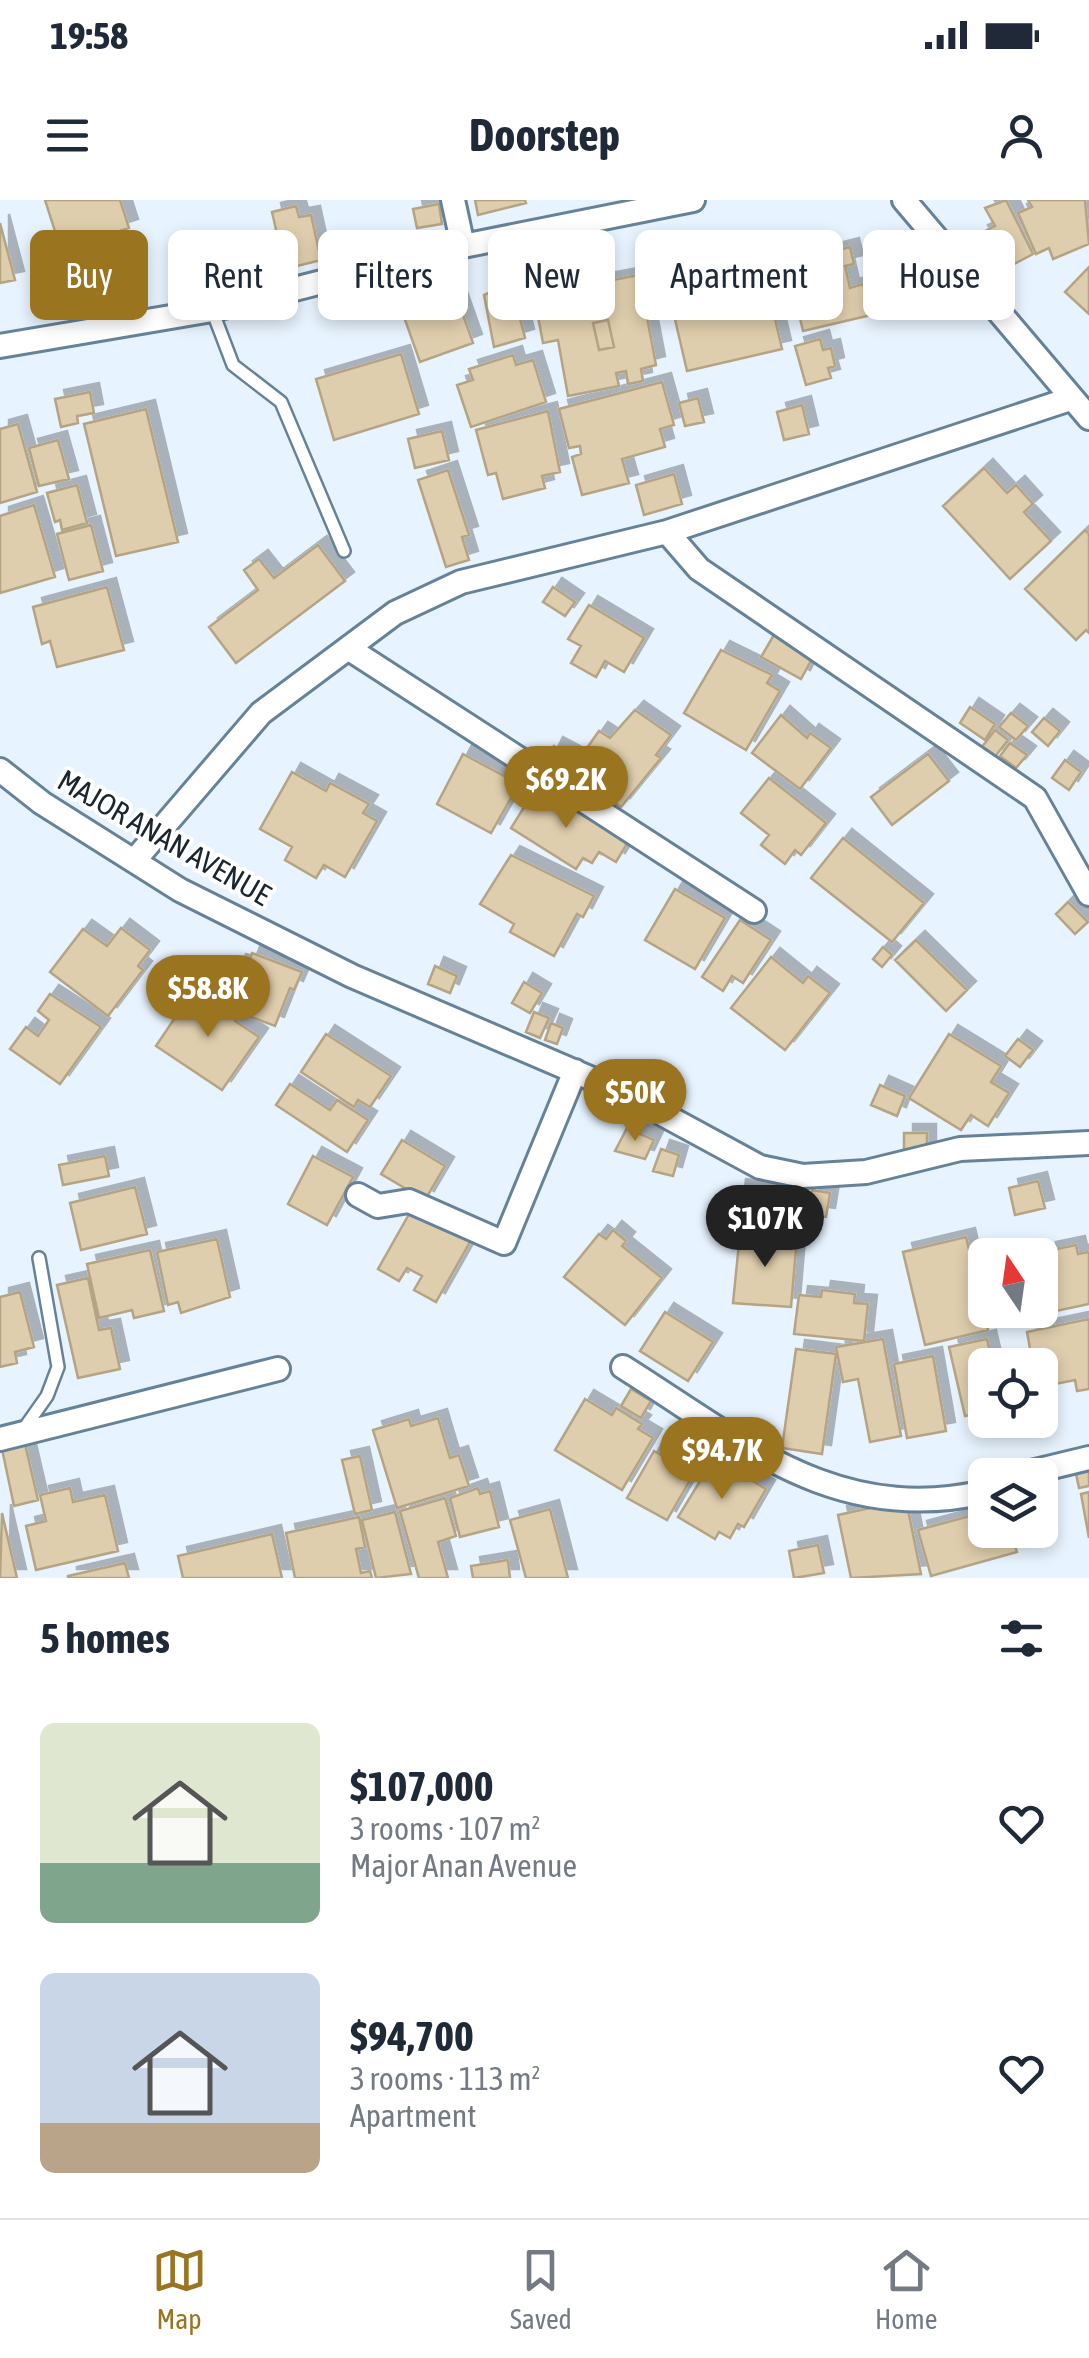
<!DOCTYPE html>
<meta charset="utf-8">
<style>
:root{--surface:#fff;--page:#f2f2f3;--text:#1f2937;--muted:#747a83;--line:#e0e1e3;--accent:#9a741f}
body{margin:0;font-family:"Asap Condensed",sans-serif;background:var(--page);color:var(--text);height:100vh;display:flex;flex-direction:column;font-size:38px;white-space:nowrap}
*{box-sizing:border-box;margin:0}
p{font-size:32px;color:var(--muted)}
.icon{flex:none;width:55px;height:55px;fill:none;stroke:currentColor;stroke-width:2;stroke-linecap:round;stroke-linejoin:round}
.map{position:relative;height:1378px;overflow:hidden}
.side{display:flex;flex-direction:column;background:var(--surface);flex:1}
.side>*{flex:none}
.hud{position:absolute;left:30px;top:30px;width:1030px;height:90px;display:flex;gap:20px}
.needle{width:65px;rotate:347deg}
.controls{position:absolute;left:968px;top:1038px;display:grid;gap:20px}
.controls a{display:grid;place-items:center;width:90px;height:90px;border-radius:15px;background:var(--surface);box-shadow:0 5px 15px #0003;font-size:50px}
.price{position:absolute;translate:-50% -85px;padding:0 22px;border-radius:35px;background:var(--accent);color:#fff;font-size:32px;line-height:65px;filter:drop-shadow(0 2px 5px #0008)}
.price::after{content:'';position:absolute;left:50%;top:60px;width:30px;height:22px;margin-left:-15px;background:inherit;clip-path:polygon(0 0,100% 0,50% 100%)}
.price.selected{background:#222;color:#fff}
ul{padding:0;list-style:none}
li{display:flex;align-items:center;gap:30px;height:250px;padding:0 40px}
li span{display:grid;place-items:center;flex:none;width:280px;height:200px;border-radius:15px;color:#555}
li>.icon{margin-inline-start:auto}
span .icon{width:120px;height:120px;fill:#fffc;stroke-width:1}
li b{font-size:42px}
h2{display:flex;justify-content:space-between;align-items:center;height:120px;padding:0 40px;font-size:42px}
.chip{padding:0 35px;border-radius:15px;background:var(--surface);box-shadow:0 5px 15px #0003;font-size:35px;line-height:90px}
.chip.selected{background:var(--accent);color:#fff}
.status{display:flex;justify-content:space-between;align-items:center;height:70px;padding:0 50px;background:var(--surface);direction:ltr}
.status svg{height:28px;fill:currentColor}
header{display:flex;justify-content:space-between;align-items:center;height:130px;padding:0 40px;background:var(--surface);font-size:45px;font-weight:700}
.tab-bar{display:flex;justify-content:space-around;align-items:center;height:140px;border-top:2px solid var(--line);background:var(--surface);font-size:28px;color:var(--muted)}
.tab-bar a{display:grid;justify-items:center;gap:5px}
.tab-bar .selected{color:var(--accent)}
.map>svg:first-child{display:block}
</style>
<div class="status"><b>19:58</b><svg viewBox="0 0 49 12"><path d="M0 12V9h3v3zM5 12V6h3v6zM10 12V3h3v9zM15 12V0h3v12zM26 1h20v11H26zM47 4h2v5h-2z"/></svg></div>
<header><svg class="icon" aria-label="menu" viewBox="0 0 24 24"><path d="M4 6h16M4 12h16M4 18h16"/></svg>Doorstep<svg class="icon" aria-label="person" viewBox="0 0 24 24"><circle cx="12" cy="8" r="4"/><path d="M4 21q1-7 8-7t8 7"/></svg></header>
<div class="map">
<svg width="1089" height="1378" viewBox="0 0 1089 1378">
<defs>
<filter id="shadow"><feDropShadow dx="9" dy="-9" stdDeviation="0" flood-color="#0004"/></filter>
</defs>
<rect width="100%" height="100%" fill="#e7f3fe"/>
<path fill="#dfcead" stroke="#b5a484" stroke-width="2.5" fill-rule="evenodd" filter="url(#shadow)" d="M45 0H120L129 28 61 50Z
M475 0H525L526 3 478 15Z
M1006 0 1033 54 999 72 979 34 995 26 985 8Z
M1028 0H1085L1089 44 1053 59 1049 48 1036 54 1018 13 1032 7Z
M439 4 442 24 417 28 413 9Z
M296 6 299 17 311 15 321 60 285 69 272 12Z
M0 23 15 80 0 83Z
M850 47 854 64 845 66 850 88 863 84 871 115 803 131 787 63Z
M1089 67V114L1065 92Z
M741 71 747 98 769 93 782 149 687 171 674 115 695 110 689 83Z
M639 75 656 165 641 169 643 181 628 184 626 171 616 173 619 186 568 196 558 140 543 143 532 85 558 80 560 90ZM608 120 614 147 599 150 593 123Z
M511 83 525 138 494 147 484 95Z
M456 95 473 143 420 162 403 114Z
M608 120 614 147 599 150 593 123Z
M820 139 823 150 831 148 835 166 828 168 831 178 806 185 795 146Z
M401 154 419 214 334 240 316 179Z
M513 155 516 165 533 160 546 202 471 227 457 185 473 180 469 169Z
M662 182 674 225 660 229 665 247 622 259 629 283 582 295 572 257 581 254 580 246 569 248 559 209Z
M90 192 94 213 77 216 78 223 61 227 55 199Z
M698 198 704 222 685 226 679 203Z
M802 205 809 234 784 240 777 212Z
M146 209 178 342 116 356 84 224Z
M548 211 560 272 542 276 545 288 503 299 496 273 488 275 476 230Z
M18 224 37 292 0 303V229Z
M442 231 449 260 415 268 408 239Z
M58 240 69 279 39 286 29 248Z
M984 268 1007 293 1016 285 1033 304 1024 312 1051 341 1010 379 943 306Z
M448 270 469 335 462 337 469 360 446 367 418 280Z
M674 274 682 304 644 315 636 285Z
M77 285 87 323 62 330 60 320 55 322 47 293Z
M34 305 55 377 0 393V316Z
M91 325 103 371 69 380 57 334Z
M1085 330 1089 334V433L1086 430 1076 440 1025 389Z
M318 345 345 381 236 463 209 427 258 390 244 370 259 359 274 378Z
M107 387 124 450 57 467 50 441 42 444 33 407Z
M553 387 575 402 565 416 543 402Z
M589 405 644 438 624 472 605 461 596 477 571 463 581 446 568 439Z
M775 433 814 455 801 479 761 457Z
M721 450 772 475 767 483 780 491 746 550 684 513Z
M970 507 995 524 985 540 960 523Z
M635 510 671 535 656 555 661 558 621 607 581 579 593 562 582 555 599 531 610 538Z
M1011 513 1028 526 1016 540 999 527Z
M781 515 807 538 810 533 831 548 800 589 752 553Z
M1044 518 1060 531 1048 546 1032 532Z
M995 530 1008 540 994 558 981 548Z
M1010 543 1027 555 1016 568 1000 556Z
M554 546 571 555 566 565 549 556Z
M463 554 519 584 491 633 437 604Z
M928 554 949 581 892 625 871 597Z
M1065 560 1081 572 1069 590 1052 578Z
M292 572 326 591 330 583 369 604 363 613 377 621 345 677 324 665 316 678 285 660 292 647 260 629Z
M769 578 826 623 801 655 795 650 785 664 761 645 769 635 741 613Z
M536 588 628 642 616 662 599 652 592 663 583 658 576 669 511 628Z
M843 638 924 703 892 742 811 678Z
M511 655 594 696 583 717 577 714 554 756 510 732 514 724 480 704Z
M675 689 725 718 695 769 645 740Z
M1068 702 1088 722 1075 734 1056 714Z
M740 720 771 740 743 783 732 776 723 791 702 777Z
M121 728 150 750 138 766 143 770 108 816 50 772 83 729 107 746Z
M916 740 967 790 946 811 895 760Z
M883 747 892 755 882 767 873 759Z
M252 753 302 772 294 790 290 788 275 826 230 809 235 797 225 793 237 763 247 766Z
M771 757 803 783 808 776 830 793 785 850 731 808Z
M435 766 457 776 450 793 428 784Z
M524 782 542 793 530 813 512 803Z
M208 790 238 817 235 821 259 837 222 890 156 846 189 797 201 805Z
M50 794 101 827 60 884 10 849 26 827 38 836 49 820 38 811Z
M534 812 549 818 540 838 526 832Z
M551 823 563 828 557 844 545 840Z
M326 834 391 876 370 907 358 900 354 907 301 872Z
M949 834 1001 866 991 882 1009 893 988 926 971 915 961 930 909 898Z
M1018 839 1033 850 1020 867 1005 856Z
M290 884 330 910 337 900 368 920 347 952 276 905Z
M880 885 905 896 897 916 871 905Z
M627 928 654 940 645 959 615 951Z
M904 933H927V951L904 952Z
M402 940 445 966 425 1000 381 974Z
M661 949 679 955 673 976 653 971Z
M105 956 109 976 63 985 59 965Z
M313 956 353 977 327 1025 288 1004Z
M1038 981 1045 1008 1015 1015 1009 988Z
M135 987 147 1034 81 1050 70 1003Z
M737 988 774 992 770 1021 760 1020 759 1031 732 1027Z
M812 990 830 993 826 1017 808 1015Z
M412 1009 470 1042 436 1102 414 1090 422 1076 407 1068 399 1081 378 1069Z
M613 1030 626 1041 622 1046 662 1078 625 1125 564 1077 599 1034 606 1039Z
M740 1033 797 1037 791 1107 733 1103Z
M966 1037 988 1130 925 1145 903 1052Z
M217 1039 230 1097 181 1113 178 1102 168 1105 157 1052Z
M1076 1045 1078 1054 1089 1052V1104L1042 1114 1040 1060 1048 1058 1047 1051Z
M150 1050 164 1111 134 1118 132 1110 99 1118 87 1064Z
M88 1078 99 1130 111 1128 120 1169 78 1178 57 1085Z
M822 1090 855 1094 854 1103 868 1104 864 1141 794 1134 799 1095 821 1097Z
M20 1092 34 1147 15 1152 17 1163 0 1167V1097Z
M665 1112 713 1142 688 1181 640 1151Z
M1089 1119V1189L1077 1191 1075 1180 1040 1187V1165H1033L1027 1132Z
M883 1139 901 1236 870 1242 858 1179 843 1182 836 1147Z
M987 1139 993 1165H985V1212L965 1216 949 1147Z
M796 1149 836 1154 822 1254 782 1248Z
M933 1156 946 1231 907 1238 894 1164Z
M631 1189 651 1201 641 1218 621 1206Z
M585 1199 612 1215 616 1208 642 1224 638 1229 653 1238 622 1290 555 1250Z
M438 1218 450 1258 459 1255 469 1286 397 1308 373 1230 409 1219 411 1226Z
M25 1244 38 1300 14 1306 2 1249Z
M654 1251 694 1273 667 1320 627 1298Z
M360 1256 372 1310 355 1314 342 1260Z
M1089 1261V1286L1079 1288 1074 1264Z
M721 1262 766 1289 744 1327 738 1324 730 1338 719 1332 715 1339 678 1317 705 1273 712 1277Z
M70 1288 73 1302 105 1295 118 1351 36 1370 26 1326 46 1321 40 1295Z
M478 1288 480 1294 490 1291 499 1327 460 1337 450 1298Z
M1089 1292V1338L1081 1294Z
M445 1298 456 1336 438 1342 448 1378H419L400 1311Z
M906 1300 921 1374 851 1378 838 1315Z
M550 1309 568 1378H526L510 1320Z
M395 1312 411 1374 376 1378 362 1320Z
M985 1312V1330H1010L1017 1352 931 1376 918 1330Z
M2 1313 17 1378H0Z
M359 1317 365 1347 356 1349 361 1373 370 1371 372 1378H295L286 1333Z
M272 1334 282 1378H183L178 1356Z
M818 1345 824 1373 794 1378 789 1351Z
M508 1360 510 1378H473L471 1366Z
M125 1363 129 1378H68V1376Z"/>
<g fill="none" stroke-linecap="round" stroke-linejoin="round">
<defs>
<path id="lane" d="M212 110 233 165 281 202 344 351
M23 1230 47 1196 58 1167 39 1058"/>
<path id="street" d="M453 0 463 46
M904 0 1089 218
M0 146 212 110 463 46 693 0
M667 332 1070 199
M351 450 754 711
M0 570 42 603 180 690 352 776 618 890 760 967 803 976 866 972 960 949 1089 943
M134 661 261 513 395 413 461 382 667 332 699 369 1035 598 1089 694
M358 995 378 1006 409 1001 504 1043 575 871
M623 1167C741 1241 835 1326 985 1292
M0 1239 278 1169
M1019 1275 1089 1258"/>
</defs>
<use href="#lane" stroke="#668299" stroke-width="16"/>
<use href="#street" stroke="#668299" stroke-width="28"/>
<use href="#lane" stroke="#fff" stroke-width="11"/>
<use href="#street" stroke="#fff" stroke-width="22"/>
</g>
<g text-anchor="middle" stroke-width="8" stroke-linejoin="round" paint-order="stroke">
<g font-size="30" fill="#1a252f" stroke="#fff">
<text transform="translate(164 638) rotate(30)" y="10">MAJOR ANAN AVENUE</text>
</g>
</g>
</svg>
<div class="controls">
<a><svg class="needle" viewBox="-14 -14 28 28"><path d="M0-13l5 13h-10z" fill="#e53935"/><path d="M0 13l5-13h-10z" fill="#747a83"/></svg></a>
<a><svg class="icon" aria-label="locate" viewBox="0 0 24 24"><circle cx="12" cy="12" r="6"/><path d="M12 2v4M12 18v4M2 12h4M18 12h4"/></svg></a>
<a><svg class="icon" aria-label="layers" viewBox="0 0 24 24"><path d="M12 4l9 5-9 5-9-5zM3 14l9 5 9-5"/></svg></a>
</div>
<b class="price" style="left:566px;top:631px">$69.2K</b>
<b class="price" style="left:208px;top:840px">$58.8K</b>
<b class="price" style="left:635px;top:944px">$50K</b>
<b class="price selected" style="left:765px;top:1070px">$107K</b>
<b class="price" style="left:722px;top:1302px">$94.7K</b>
<div class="hud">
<a class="chip selected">Buy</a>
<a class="chip">Rent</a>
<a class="chip">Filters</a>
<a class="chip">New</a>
<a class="chip">Apartment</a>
<a class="chip">House</a>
</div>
</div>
<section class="side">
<h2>5 homes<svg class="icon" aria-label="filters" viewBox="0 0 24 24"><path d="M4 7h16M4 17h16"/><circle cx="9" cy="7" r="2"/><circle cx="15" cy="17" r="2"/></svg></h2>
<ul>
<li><span style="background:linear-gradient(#dfe7d0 70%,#7fa58c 0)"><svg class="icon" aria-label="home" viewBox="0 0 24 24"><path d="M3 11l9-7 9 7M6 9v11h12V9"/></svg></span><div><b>$107,000</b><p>3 rooms · 107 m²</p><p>Major Anan Avenue</p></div><svg class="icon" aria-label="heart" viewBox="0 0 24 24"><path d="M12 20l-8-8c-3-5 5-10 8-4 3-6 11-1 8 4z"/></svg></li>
<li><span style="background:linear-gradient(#c9d6e8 75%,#b9a48a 0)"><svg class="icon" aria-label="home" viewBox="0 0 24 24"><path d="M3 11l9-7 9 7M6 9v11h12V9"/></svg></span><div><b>$94,700</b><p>3 rooms · 113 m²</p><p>Apartment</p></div><svg class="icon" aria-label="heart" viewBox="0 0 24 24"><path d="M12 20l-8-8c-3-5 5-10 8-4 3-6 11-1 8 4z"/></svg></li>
</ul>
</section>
<nav class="tab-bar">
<a class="selected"><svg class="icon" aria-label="map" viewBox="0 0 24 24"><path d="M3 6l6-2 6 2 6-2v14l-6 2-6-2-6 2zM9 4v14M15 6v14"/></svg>Map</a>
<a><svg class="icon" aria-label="saved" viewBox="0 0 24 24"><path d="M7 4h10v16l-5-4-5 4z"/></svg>Saved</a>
<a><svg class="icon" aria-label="home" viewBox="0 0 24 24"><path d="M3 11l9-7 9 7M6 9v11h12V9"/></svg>Home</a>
</nav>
